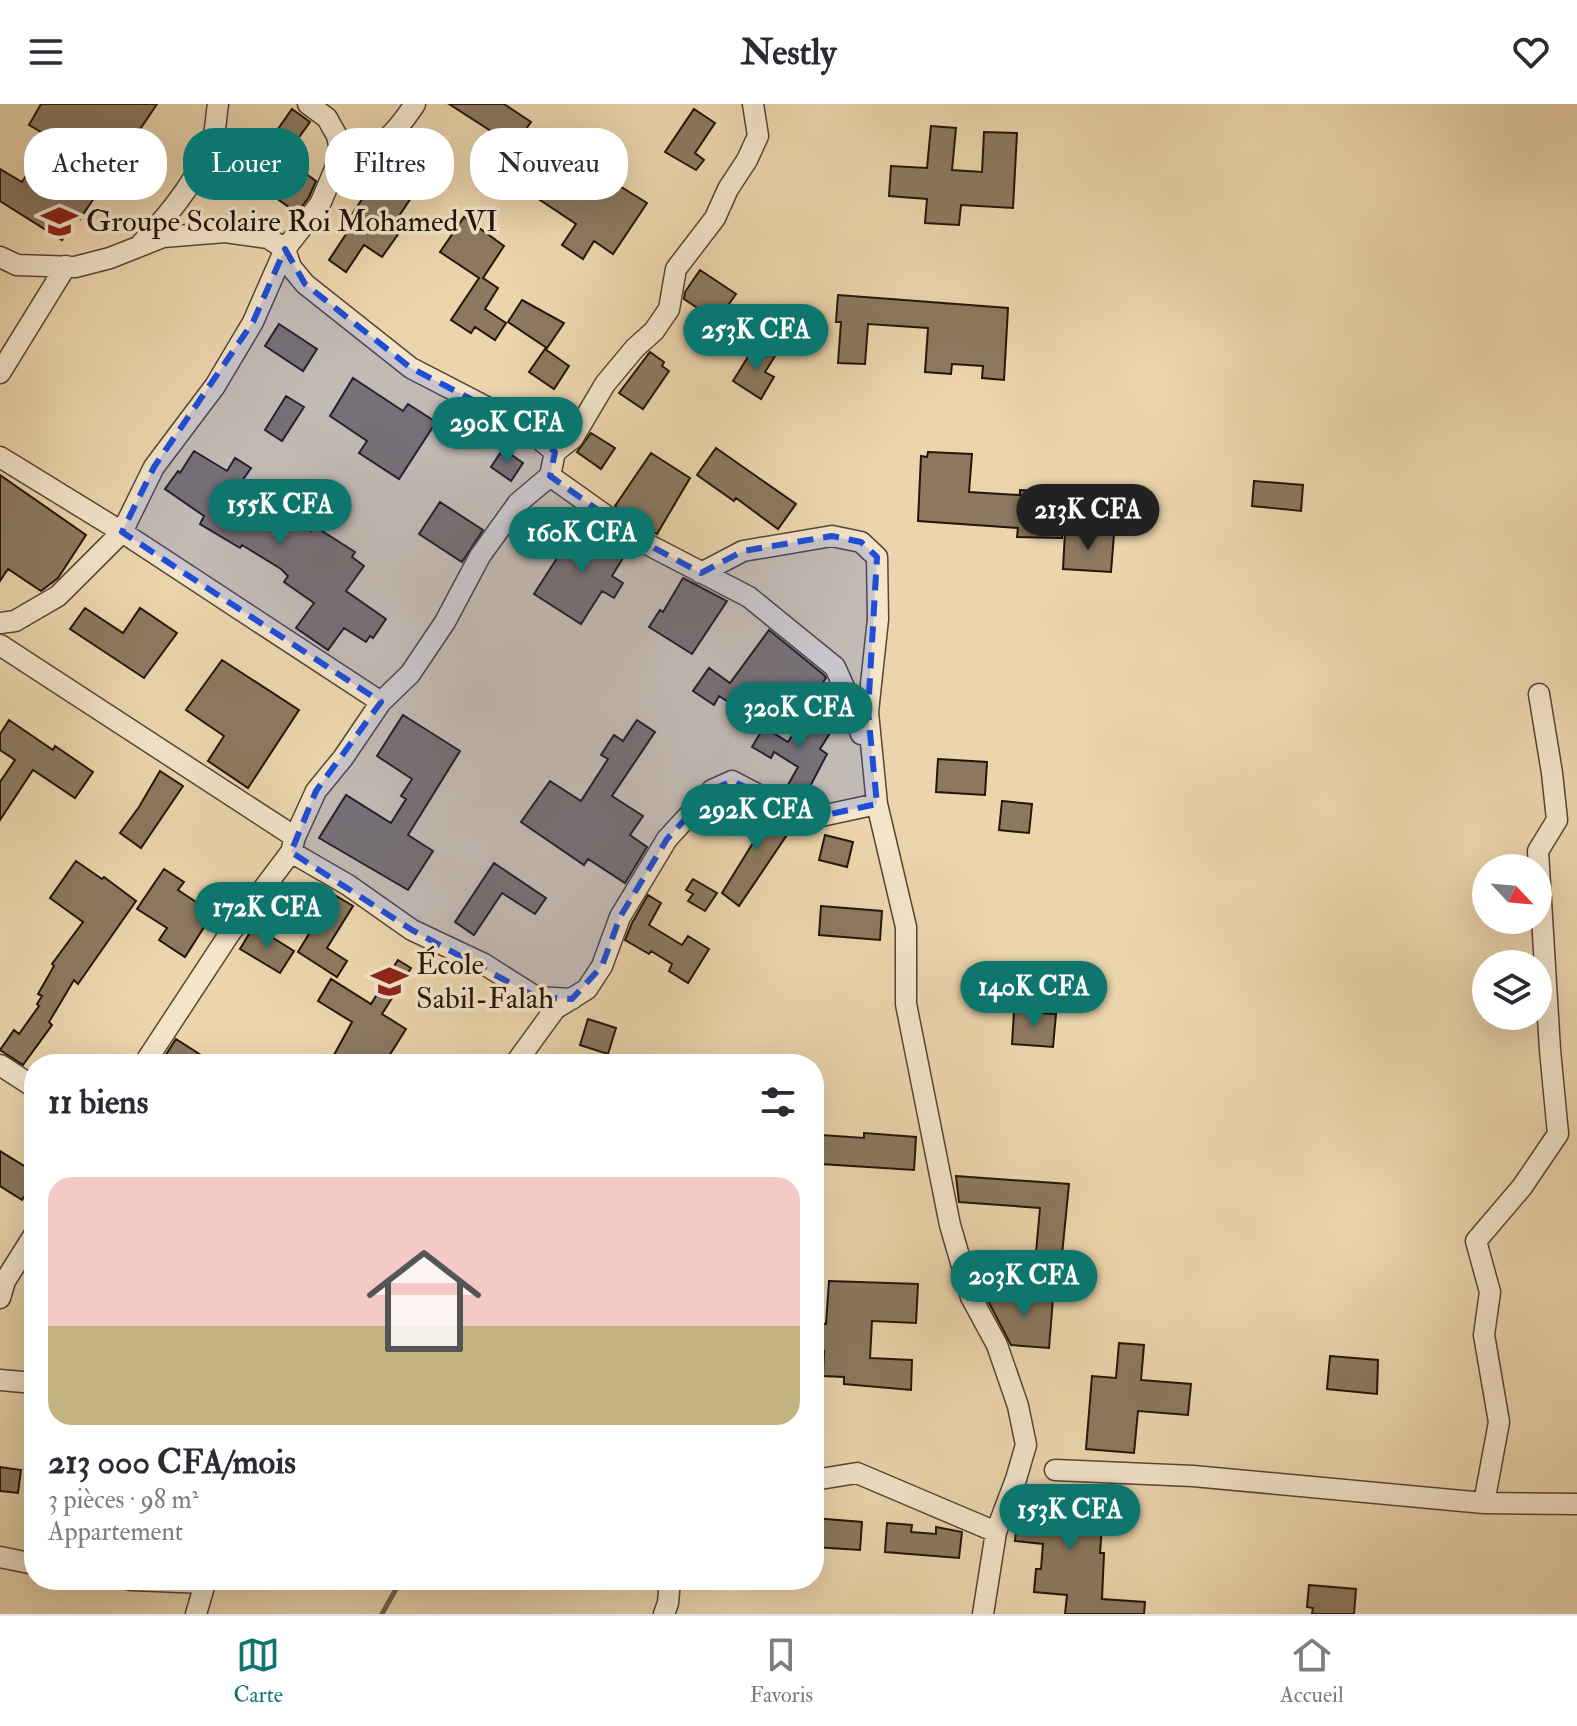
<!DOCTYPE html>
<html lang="fr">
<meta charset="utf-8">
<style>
:root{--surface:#fff;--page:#f2f2f3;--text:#2b2b33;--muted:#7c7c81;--line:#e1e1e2;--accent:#0f766e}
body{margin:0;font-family:"IM FELL Double Pica",serif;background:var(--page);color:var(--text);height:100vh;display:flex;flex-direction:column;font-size:30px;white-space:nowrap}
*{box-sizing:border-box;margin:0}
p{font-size:26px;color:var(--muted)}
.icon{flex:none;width:44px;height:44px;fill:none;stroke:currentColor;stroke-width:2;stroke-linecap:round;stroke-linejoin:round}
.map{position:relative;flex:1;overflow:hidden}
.drawer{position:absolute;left:24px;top:950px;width:800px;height:536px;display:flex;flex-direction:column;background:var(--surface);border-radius:32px;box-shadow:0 8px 32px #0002}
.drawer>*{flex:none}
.guide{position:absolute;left:24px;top:24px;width:800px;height:72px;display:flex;gap:16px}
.needle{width:52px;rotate:116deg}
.controls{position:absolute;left:1472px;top:750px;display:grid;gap:16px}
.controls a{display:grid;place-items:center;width:80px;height:80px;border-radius:50%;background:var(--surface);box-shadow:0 8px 32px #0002;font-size:40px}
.price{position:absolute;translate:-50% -68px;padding:0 18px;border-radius:28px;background:var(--accent);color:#fff;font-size:26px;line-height:52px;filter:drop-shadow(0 2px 4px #0008)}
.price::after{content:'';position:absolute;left:50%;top:48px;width:24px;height:18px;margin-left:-12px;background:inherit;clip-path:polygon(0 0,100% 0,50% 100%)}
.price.current{background:#222;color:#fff}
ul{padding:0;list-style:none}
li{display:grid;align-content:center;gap:16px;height:424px;padding:0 24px}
li span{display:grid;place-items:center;height:248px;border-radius:24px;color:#555}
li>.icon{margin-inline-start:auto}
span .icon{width:144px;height:144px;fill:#fffc;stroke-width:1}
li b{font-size:34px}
h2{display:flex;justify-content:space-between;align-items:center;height:96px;padding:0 24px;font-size:34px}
.pill{padding:0 28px;border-radius:32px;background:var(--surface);box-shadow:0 8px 32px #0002;font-size:28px;line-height:72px}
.pill.current{background:var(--accent);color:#fff}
header{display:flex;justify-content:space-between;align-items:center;height:104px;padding:0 24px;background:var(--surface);font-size:36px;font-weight:700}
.tabs{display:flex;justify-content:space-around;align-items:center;height:112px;border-top:2px solid var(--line);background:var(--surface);font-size:22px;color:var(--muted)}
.tabs a{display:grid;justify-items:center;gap:4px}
.tabs .current{color:var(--accent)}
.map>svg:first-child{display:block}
</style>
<header><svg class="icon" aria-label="menu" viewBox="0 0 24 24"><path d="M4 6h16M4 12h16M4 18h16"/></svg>Nestly<svg class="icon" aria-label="heart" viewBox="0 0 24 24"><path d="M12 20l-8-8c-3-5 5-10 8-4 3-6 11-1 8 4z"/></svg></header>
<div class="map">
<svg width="1577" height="1510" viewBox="0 0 1577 1510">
<rect width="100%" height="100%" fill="#ecd5ad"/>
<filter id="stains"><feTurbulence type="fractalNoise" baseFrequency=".0025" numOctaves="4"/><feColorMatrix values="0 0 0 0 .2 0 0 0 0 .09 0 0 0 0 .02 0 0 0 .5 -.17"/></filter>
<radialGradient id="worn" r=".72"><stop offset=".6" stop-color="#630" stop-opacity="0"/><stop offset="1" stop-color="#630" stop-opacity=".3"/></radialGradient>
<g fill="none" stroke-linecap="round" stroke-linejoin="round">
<path stroke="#74614b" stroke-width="5" d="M382 1510 401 1476"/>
</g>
<path fill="#8c795f" stroke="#25150a" stroke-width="2" d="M41 0H157L80 115 76 113 62 136 0 97V65L22 78 51 34 29 21Z
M449 0H504L531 18 514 42Z
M292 5 310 18 284 54 316 77 309 93 297 109 257 80 260 76 226 51 242 29 264 45Z
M694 5 715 19 695 49 704 56 696 66 665 48Z
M931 22 956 24 952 66 982 68 984 28 1017 29 1013 104 961 101 959 121 925 119 927 95 889 92 891 62 927 64Z
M568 50 647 99 613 150 594 137 583 155 562 141 576 120 537 94Z
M385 60 419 82 391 124 399 129 382 153 364 141 346 168 329 156 356 115 351 112Z
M464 113 504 142 483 174 498 184 485 205 506 219 495 236 475 223 471 229 451 216 479 174 440 148Z
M700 166 736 190 717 217 684 195 685 188Z
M838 191 1008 204 1004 276 982 274 983 262 952 260 951 270 925 268 928 224 868 220 865 260 838 259 841 218H836Z
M522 196 564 219 547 244 508 218Z
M279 220 317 245 303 267 265 242Z
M756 240 775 252 765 268 774 273 761 295 733 277Z
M545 245 569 262 554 285 529 268Z
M650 248 664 258 662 262 669 267 643 305 619 289Z
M353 274 403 307 408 300 436 318 399 375 359 349 367 337 330 312Z
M286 292 304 303 282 337 265 326Z
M591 329 615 344 601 365 577 348Z
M716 344 796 400 778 425 736 394 734 397 697 371Z
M503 345 523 359 511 377 491 363Z
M194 347 227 367 235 354 251 364 240 380 311 427 314 422 355 448 352 453 364 462 346 487 386 515 373 534 370 532 366 538 344 524 328 546 296 524 314 499 284 478 288 472 281 465 242 441 240 444 200 420 204 412 165 385 178 367 180 369Z
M928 348 972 350 969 388 1020 391V386L1043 387 1042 401 1065 402 1062 434 1017 433 1018 424 918 417 921 352 927 353Z
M651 349 690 374 657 430 615 402Z
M0 371 86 431 58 474 41 487 8 465 0 477Z
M1254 377 1303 381 1301 407 1252 402Z
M440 398 483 426 462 458 419 430Z
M570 426 598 444 608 429 629 444 612 472 623 479 614 494 602 487 581 520 534 490 561 448 557 446Z
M1065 428 1114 430 1111 468 1063 465Z
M683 474 727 497 692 550 649 523 660 506 663 508Z
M85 504 123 529 140 504 177 529 144 574 70 525Z
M769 526 824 571 826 574 806 603 785 588 763 621 719 592 714 601 693 587 709 564 730 579Z
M222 556 299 606 248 684 208 657 224 632 186 606Z
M808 605 835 621 820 645 827 650 803 696 785 686 798 663 774 648 771 654 752 643 764 623 788 638Z
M403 611 460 647 408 731 433 747 408 786 319 734 346 691 391 719 406 695 401 692 412 675 377 652Z
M9 616 53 646 55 642 93 668 75 694 33 666 0 716V678L15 656 0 646V630Z
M637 616 655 628 612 692 643 712 630 731 647 743 625 779 588 755 584 761 521 718 550 677 581 697 608 655 601 651 614 631 623 637Z
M938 655 987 658 985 691 936 688Z
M160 667 183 682 141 744 120 729 139 703Z
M1002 697 1032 700 1029 729 999 726Z
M752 702 793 722 739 802 722 789 756 734 739 723Z
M825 731 853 738 847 763 819 756Z
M76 757 102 775 104 773 136 797 78 880 74 876 49 918 52 921 23 961 0 946 14 926 19 930 39 902 37 900 42 892 38 890 54 862 52 860 83 818 50 794Z
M494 759 546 794 535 810 502 789 474 831 455 818Z
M164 765 184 778 178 786 213 809 185 853 159 836 167 824 137 805Z
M693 775 717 789 705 807 688 797 693 790 686 786Z
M333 790 353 802 327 844 347 857 337 873 298 848Z
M648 791 661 799 649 821 682 841 688 832 709 845 688 879 669 867 672 860 651 847 649 850 625 836 632 819Z
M821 802 882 807 880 836 819 831Z
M254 822 294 847 280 869 240 845Z
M398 856 411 864 382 910 406 925 384 960H329L352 918 318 897 331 875 371 900Z
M1014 907 1056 910 1053 943 1012 940Z
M588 915 616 924 608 950 580 941Z
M176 935 215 960H160Z
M864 1029 916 1033 914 1066 821 1060 822 1031 864 1034Z
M0 1047 34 1068V1078L22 1096 0 1082Z
M956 1072 1069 1080 1061 1161 1035 1159 1040 1104 959 1098Z
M829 1177 918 1180 916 1219 872 1217 870 1254 912 1256 911 1286 844 1280V1273L823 1272 824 1247 814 1246V1219L826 1220Z
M986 1188 1053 1194 1049 1244 1011 1241 986 1193Z
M1119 1239 1144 1241 1141 1276 1191 1280 1188 1311 1138 1307 1134 1349 1086 1345 1092 1272 1116 1274Z
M1330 1252 1378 1256 1377 1290 1327 1285Z
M0 1363 21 1366 18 1389 0 1387Z
M1024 1390 1082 1396V1393L1104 1395 1100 1449H1104L1102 1495 1145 1498 1144 1510H1065L1067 1491 1034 1488 1036 1465H1041L1043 1440 1015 1437 1017 1418H1014Z
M814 1414 862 1418 860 1446 814 1443Z
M887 1419 912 1421 911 1428 936 1430V1423L962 1428 959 1454 885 1448Z
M1309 1481 1356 1485 1354 1510H1312L1313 1504 1307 1503Z"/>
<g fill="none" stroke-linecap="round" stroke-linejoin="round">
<defs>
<path id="minor" d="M341 51C376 54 397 27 415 0
M141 140C169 111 198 75 212 37 216 26 216 12 218 0
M0 153 17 161 75 163 110 154 163 133 225 128 268 134 285 145 291 163 305 180 411 264 525 323 555 348 550 372 518 399 480 452 445 518 410 570 381 598 343 654 316 687 295 733 291 748 230 829 144 960
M0 269 66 162
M555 348 573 334 605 280 635 244 654 227 669 205 676 165 715 114 728 85 747 56 758 32 753 0
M0 353 122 428 381 598
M550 372 643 438 749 493 835 563 852 601 861 630
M701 469 743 447 832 432 861 438 877 453 878 515 868 608 877 700 906 823V900L950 1121 971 1193 997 1241 1018 1302 1026 1341 1016 1375 996 1428 983 1510
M0 519 15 517 58 492 122 428 154 363 215 282 253 218 285 145 320 100 341 51 337 32 327 14 308 0
M0 541 295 733
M291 748 348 781 412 826 484 860 536 893 572 895
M515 960 555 905 587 885 602 862 620 813 667 735 712 686 732 677 793 709 812 714 877 700
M0 961 34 983
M0 1194 5 1177 34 1131
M0 1276 34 1279
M1055 1366 1193 1372 1484 1399 1577 1400
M814 1376 857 1369 996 1428
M1484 1399 1499 1318 1484 1231 1490 1188 1476 1137 1522 1083 1558 1030 1550 946 1538 747 1557 716 1552 669 1539 590
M0 1453 34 1460
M131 1476 205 1479
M196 1510 206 1476
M664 1510 668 1499 670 1476"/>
</defs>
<use href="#minor" stroke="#574533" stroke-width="23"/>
<use href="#minor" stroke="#f3e4ca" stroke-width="20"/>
</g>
<path fill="#1d4ed8" fill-opacity="0.2" stroke="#1d4ed8" stroke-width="6" stroke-dasharray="16 10" stroke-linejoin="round" d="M285 145 305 180 411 264 525 323 555 348 550 372 643 438 701 469 743 447 832 432 861 438 877 453 868 608 877 700 812 714 732 677 712 686 667 735 620 813 602 862 572 895 536 893 412 826 291 748 316 687 381 598 122 428 154 363 253 218Z"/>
<defs>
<symbol id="school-bare" viewBox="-9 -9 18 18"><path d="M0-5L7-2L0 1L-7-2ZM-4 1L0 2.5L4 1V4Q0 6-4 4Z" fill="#8f2418" stroke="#f3e4ca" stroke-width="2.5" paint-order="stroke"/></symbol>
</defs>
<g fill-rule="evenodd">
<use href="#school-bare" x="34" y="92" width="51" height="51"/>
<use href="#school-bare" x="364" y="852" width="51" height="51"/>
</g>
<g text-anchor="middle" stroke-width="7" stroke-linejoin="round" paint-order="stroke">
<g font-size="30" fill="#25150a" stroke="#f3e4ca" text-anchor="start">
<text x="86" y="127">Groupe Scolaire Roi Mohamed VI</text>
<text x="416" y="870">École<tspan x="416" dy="34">Sabil-Falah</tspan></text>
</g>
</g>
<rect width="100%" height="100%" filter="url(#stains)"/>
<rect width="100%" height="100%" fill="url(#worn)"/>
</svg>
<div class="controls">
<a><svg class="needle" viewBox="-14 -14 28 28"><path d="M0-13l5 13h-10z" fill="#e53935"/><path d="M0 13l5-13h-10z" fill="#7c7c81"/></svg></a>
<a><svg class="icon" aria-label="layers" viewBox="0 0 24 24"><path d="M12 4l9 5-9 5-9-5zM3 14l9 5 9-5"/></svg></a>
</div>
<b class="price" style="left:756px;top:268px">253K CFA</b>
<b class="price" style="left:507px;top:361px">290K CFA</b>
<b class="price" style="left:280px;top:443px">155K CFA</b>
<b class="price current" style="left:1088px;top:448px">213K CFA</b>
<b class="price" style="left:582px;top:471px">160K CFA</b>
<b class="price" style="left:799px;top:646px">320K CFA</b>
<b class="price" style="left:756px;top:748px">292K CFA</b>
<b class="price" style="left:267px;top:846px">172K CFA</b>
<b class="price" style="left:1034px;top:925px">140K CFA</b>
<b class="price" style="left:1024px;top:1214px">203K CFA</b>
<b class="price" style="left:1070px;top:1448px">153K CFA</b>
<div class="guide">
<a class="pill">Acheter</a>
<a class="pill current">Louer</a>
<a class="pill">Filtres</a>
<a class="pill">Nouveau</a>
</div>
<section class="drawer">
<h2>11 biens<svg class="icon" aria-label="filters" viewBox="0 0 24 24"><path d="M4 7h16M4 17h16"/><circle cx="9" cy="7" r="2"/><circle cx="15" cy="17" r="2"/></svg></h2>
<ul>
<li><span style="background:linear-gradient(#f6c9c9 60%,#c2b280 0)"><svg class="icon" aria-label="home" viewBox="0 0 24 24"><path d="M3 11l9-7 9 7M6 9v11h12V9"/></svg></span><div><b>213 000 CFA/mois</b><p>3 pièces · 98 m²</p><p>Appartement</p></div></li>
</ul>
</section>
</div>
<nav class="tabs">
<a class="current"><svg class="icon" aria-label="map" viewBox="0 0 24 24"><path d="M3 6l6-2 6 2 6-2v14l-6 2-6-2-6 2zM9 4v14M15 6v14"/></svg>Carte</a>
<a><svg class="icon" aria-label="saved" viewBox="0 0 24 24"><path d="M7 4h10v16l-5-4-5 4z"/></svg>Favoris</a>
<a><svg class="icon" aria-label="home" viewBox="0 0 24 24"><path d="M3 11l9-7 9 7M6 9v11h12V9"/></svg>Accueil</a>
</nav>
